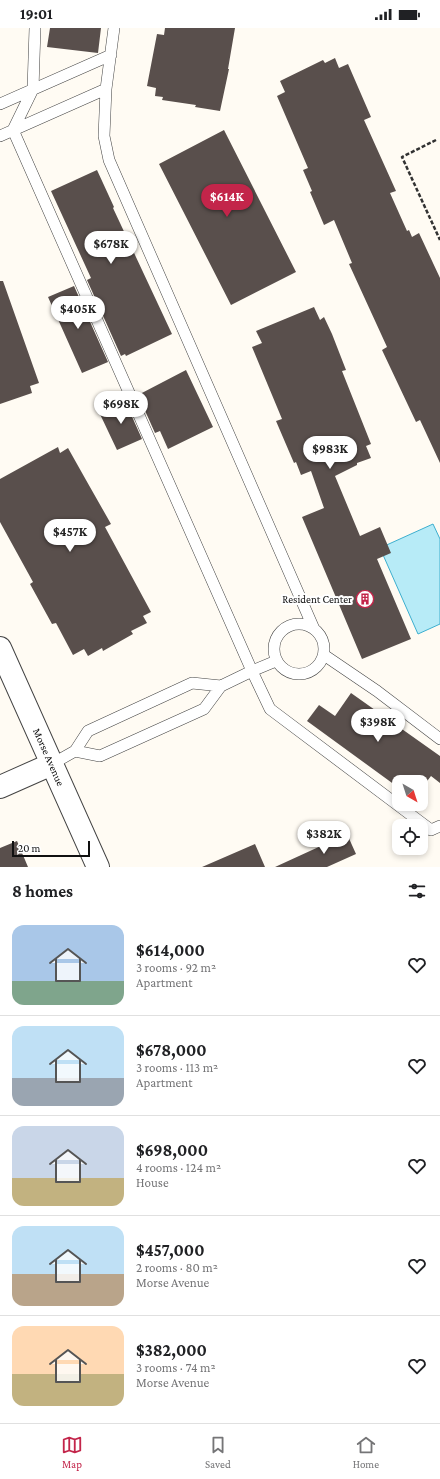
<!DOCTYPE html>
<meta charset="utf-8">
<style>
:root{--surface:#fff;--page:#f2f2f2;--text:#202124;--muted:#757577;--line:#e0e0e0;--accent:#c3254a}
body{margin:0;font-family:"Crimson Pro",serif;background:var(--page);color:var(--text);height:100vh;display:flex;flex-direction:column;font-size:15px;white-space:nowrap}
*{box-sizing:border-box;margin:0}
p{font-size:13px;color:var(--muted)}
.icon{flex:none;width:22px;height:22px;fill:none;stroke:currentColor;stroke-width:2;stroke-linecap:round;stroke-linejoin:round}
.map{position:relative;height:839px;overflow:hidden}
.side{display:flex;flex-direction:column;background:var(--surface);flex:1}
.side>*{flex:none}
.needle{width:26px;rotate:141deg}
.buttons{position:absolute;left:392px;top:747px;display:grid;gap:8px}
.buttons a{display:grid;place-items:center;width:36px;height:36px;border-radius:8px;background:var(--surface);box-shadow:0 2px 6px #0003;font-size:20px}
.scale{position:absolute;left:12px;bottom:10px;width:78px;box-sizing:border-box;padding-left:4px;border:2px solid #101010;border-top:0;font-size:11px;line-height:14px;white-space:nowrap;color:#101010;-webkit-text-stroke:3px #fff;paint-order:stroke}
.price{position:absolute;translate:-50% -34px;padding:0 9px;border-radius:14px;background:#fff;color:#222;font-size:13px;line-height:26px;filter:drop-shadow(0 1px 2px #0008)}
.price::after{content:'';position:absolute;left:50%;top:24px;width:12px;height:9px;margin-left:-6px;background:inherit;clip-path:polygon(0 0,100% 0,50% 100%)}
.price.on{background:var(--accent);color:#fff}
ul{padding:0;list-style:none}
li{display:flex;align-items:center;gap:12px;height:100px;padding:0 12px}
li+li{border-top:1px solid var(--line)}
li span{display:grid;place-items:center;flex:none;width:112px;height:80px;border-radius:12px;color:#555}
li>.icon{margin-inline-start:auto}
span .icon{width:48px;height:48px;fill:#fffc;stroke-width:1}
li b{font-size:17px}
h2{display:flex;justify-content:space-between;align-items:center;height:48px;padding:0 12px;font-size:17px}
.status{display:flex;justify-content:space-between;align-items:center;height:28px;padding:0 20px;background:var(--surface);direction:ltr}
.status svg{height:11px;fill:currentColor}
.dock{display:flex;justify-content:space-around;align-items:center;height:56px;border-top:1px solid var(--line);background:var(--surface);font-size:11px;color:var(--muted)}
.dock a{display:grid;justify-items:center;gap:2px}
.dock .on{color:var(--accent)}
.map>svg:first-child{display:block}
</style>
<div class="status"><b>19:01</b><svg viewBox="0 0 49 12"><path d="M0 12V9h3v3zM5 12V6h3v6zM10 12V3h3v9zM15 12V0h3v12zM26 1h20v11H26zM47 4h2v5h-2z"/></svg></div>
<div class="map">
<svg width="440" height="839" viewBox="0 0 440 839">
<rect width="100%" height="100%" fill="#fffbf3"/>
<path fill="#b7ebf7" stroke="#3dafcf" d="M433 496 440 511V596L418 606 380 520Z"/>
<path fill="#594f4c" d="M50 0H101L98 25 47 19Z
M165 0H235L228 41H229L220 83 195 79 196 77 162 72 163 69 155 68 156 60 147 58 157 6 164 7Z
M335 30 339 40 348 36 371 89 364 92 396 163 390 165 407 203 409 202 412 209 419 205 440 250V435L420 392 416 394 382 322 387 319 349 236 352 235 334 192 324 197 310 164 312 163 303 142 308 140 277 68 285 64 280 53 323 32 325 35Z
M224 102 296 244 231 277 159 136Z
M97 142 114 179 113 180 172 306 126 328 125 326 121 328 87 252 91 250 51 163Z
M0 253H3L39 355 30 358 32 365 0 376Z
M74 258 108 334 82 345 48 269Z
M314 279 320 292 324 289 332 306 346 342 342 343 371 416 366 418 371 430 357 435V437L335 448 360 508 380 499 391 525 377 531 411 611 362 631 302 489 324 480 311 443 301 447 296 434 294 435 276 393 282 391 252 319 262 315 256 303Z
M186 342 213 399 168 421 160 403 155 405 138 367Z
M125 373 142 411 117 422 99 384Z
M58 419 60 425 68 420 86 452 111 496 105 499 151 584 143 588 147 595 131 603 133 606 103 623 102 620 88 628 84 621 73 627 56 595 52 596 30 556 33 554 0 494V451Z
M351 665 440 728V755L431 748 421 761V754H399V760L307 693 319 677 335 688Z
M347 806 356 826 327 839H275Z
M17 813 28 839H0V820Z
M255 816 265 839H202Z"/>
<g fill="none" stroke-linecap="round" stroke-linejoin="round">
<defs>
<path id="service" d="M35 0 33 61 13 102 252 643 270 681 431 802 440 798
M114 0 106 61 104 108 109 132 314 601
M0 76 111 27
M0 108 106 61
M274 621a25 25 0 1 1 50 0a25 25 0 1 1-50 0Z
M324 627 377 663 440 711
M75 723 100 728 204 681 221 658 252 643 276 633
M52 736 75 723 88 703 192 655 221 658"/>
<path id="minor" d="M0 759 52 736"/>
<path id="tertiary" d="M0 620 98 839"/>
</defs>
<use href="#service" stroke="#434343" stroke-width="12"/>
<use href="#minor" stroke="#434343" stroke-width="24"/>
<use href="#tertiary" stroke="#434343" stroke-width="24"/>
<path stroke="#323232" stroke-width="2.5" stroke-dasharray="4 2" stroke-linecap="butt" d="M436 112 402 129 440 212"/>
<use href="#service" stroke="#fff" stroke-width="11"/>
<use href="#minor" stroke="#fff" stroke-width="22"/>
<use href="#tertiary" stroke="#fff" stroke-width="22"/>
</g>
<defs>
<symbol id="building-ring" viewBox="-11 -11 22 22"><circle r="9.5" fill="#fff" stroke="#c3254a" stroke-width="1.5"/><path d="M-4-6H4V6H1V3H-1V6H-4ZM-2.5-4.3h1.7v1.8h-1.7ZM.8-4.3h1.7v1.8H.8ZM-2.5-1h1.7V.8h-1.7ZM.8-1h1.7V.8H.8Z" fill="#c3254a"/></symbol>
</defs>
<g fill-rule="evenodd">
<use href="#building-ring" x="355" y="561" width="20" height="20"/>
</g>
<g text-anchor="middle" stroke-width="4" stroke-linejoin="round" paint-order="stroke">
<g font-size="11" fill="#101010" stroke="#fff" text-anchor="end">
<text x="352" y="575">Resident Center</text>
</g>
<g font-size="11" fill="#101010" stroke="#fff">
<text transform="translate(49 729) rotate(66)" y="4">Morse Avenue</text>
</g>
</g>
</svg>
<div class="buttons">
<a><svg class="needle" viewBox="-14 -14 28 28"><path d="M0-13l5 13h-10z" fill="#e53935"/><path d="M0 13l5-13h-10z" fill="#757577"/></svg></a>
<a><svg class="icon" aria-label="locate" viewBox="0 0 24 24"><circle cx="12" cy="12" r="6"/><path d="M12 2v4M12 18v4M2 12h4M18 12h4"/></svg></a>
</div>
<div class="scale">20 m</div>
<b class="price on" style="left:227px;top:190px">$614K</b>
<b class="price" style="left:111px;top:237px">$678K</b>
<b class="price" style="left:78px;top:302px">$405K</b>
<b class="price" style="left:121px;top:397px">$698K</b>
<b class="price" style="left:330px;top:442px">$983K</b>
<b class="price" style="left:70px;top:525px">$457K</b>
<b class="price" style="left:378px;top:715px">$398K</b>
<b class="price" style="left:324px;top:827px">$382K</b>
</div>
<section class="side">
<h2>8 homes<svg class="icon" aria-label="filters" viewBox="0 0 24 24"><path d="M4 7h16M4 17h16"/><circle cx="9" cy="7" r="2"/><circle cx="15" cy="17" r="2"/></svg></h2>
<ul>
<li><span style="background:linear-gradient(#a9c7e8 70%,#7fa58c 0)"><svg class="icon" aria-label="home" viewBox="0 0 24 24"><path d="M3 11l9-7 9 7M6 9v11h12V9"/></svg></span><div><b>$614,000</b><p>3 rooms · 92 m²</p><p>Apartment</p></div><svg class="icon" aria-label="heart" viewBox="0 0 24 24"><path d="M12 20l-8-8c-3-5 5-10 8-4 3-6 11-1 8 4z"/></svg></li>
<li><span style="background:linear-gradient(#bfe0f5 65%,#9aa5b1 0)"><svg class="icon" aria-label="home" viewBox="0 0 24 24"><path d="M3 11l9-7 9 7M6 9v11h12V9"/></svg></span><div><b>$678,000</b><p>3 rooms · 113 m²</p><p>Apartment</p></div><svg class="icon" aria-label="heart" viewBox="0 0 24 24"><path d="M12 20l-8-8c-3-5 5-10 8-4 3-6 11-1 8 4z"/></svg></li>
<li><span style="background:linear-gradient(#c9d6e8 65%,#c2b280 0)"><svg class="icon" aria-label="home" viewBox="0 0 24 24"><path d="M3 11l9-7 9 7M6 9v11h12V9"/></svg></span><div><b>$698,000</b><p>4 rooms · 124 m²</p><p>House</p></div><svg class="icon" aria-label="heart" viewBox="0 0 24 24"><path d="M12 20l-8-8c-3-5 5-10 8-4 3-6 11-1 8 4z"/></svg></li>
<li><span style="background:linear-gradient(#bfe0f5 60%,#b9a48a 0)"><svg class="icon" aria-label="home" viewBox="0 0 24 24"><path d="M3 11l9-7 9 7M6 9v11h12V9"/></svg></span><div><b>$457,000</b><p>2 rooms · 80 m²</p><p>Morse Avenue</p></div><svg class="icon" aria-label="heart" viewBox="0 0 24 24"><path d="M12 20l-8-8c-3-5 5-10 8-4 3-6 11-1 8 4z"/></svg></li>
<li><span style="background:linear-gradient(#ffd9b3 60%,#c2b280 0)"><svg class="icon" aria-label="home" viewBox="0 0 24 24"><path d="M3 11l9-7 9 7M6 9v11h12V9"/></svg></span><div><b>$382,000</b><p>3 rooms · 74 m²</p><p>Morse Avenue</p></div><svg class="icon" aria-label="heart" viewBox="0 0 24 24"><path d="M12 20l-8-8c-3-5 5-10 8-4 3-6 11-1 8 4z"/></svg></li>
</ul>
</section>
<nav class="dock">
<a class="on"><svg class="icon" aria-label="map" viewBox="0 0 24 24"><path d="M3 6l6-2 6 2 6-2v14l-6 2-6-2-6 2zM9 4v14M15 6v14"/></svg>Map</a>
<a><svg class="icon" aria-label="saved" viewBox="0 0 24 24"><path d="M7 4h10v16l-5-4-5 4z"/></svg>Saved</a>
<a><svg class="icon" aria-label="home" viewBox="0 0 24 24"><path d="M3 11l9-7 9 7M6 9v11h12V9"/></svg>Home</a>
</nav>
